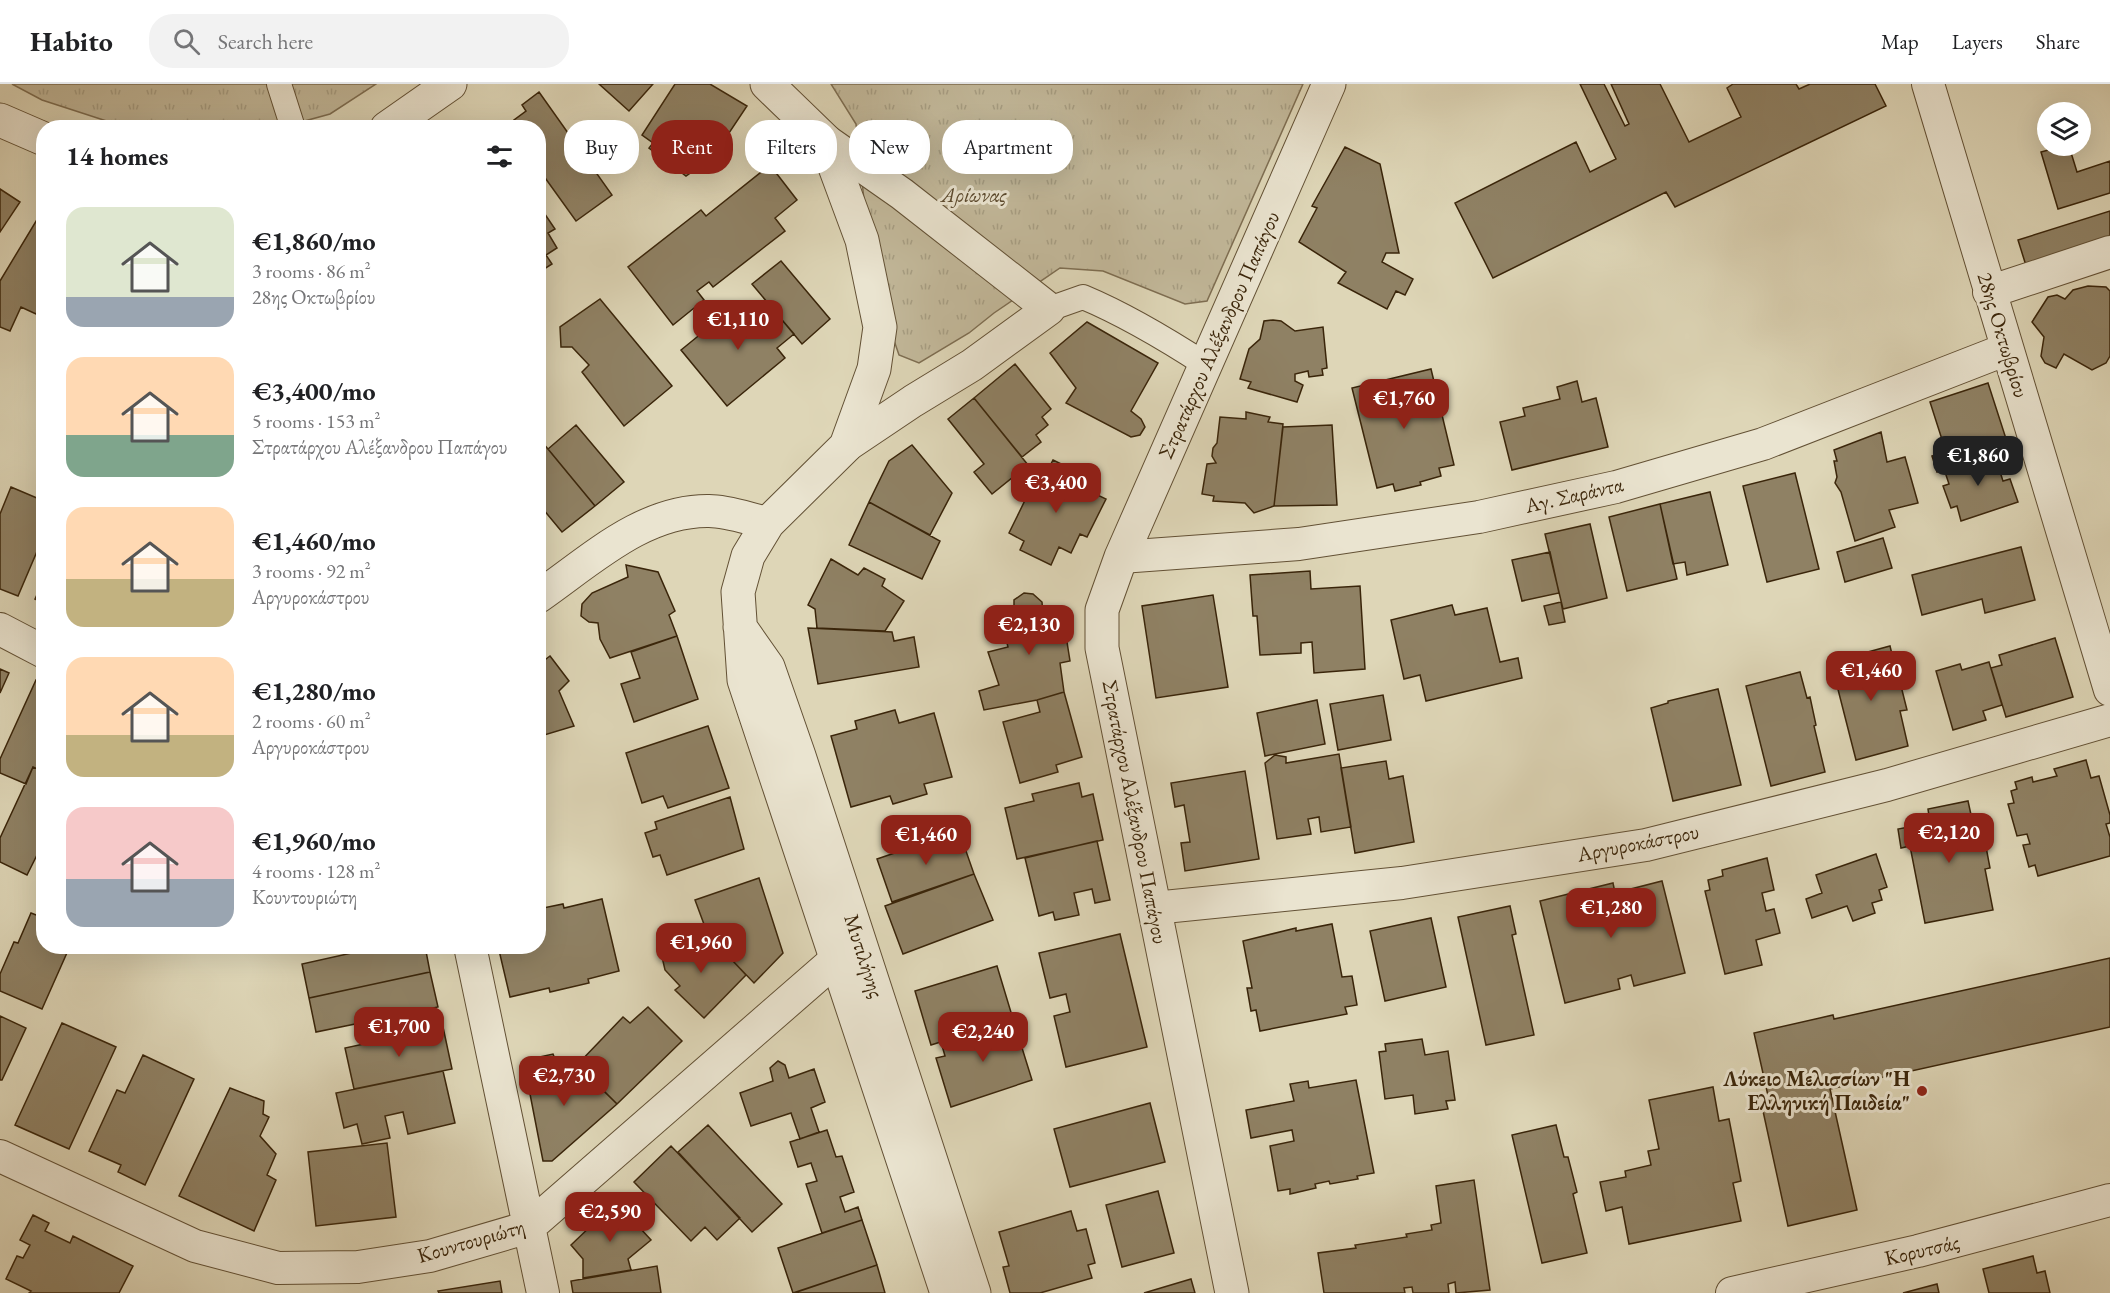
<!DOCTYPE html>
<meta charset="utf-8">
<style>
:root{--surface:#fff;--page:#f2f2f2;--text:#202124;--muted:#757577;--line:#e0e0e0;--accent:#8f2418}
body{margin:0;font-family:"EB Garamond",serif;background:var(--page);color:var(--text);height:100vh;display:flex;flex-direction:column;font-size:22px;white-space:nowrap}
*{box-sizing:border-box;margin:0}
p{font-size:20px;color:var(--muted)}
.icon{flex:none;width:33px;height:33px;fill:none;stroke:currentColor;stroke-width:2;stroke-linecap:round;stroke-linejoin:round}
.map{position:relative;flex:1;overflow:hidden}
.details{position:absolute;left:36px;top:36px;width:510px;height:834px;display:flex;flex-direction:column;background:var(--surface);border-radius:24px;box-shadow:0 6px 24px #0002}
.details>*{flex:none}
.top-card{position:absolute;left:564px;top:36px;width:570px;height:54px;display:flex;gap:12px}
.tools{position:absolute;left:2037px;top:18px;display:grid;gap:12px}
.tools a{display:grid;place-items:center;width:54px;height:54px;border-radius:50%;background:var(--surface);box-shadow:0 6px 24px #0002;font-size:30px}
.price{position:absolute;translate:-50% -51px;padding:0 14px;border-radius:12px;background:var(--accent);color:#fff;font-size:20px;line-height:39px;filter:drop-shadow(0 2px 3px #0008)}
.price::after{content:'';position:absolute;left:50%;top:36px;width:18px;height:14px;margin-left:-9px;background:inherit;clip-path:polygon(0 0,100% 0,50% 100%)}
.price.on{background:#222;color:#fff}
ul{padding:0;list-style:none}
li{display:flex;align-items:center;gap:18px;height:150px;padding:0 30px}
li span{display:grid;place-items:center;flex:none;width:168px;height:120px;border-radius:18px;color:#555}
li>.icon{margin-inline-start:auto}
span .icon{width:72px;height:72px;fill:#fffc;stroke-width:1}
li b{font-size:26px}
h2{display:flex;justify-content:space-between;align-items:center;height:72px;padding:0 30px;font-size:26px}
.pill{padding:0 21px;border-radius:24px;background:var(--surface);box-shadow:0 6px 24px #0002;font-size:21px;line-height:54px}
.pill.on{background:var(--accent);color:#fff}
header{display:flex;align-items:center;gap:36px;box-sizing:border-box;height:84px;padding:0 30px;background:var(--surface);border-bottom:2px solid var(--line)}
header strong{font-size:28px}
nav{display:flex;gap:33px;margin-inline-start:auto;font-size:21px}
.search{width:420px;height:54px;background:var(--page);display:flex;align-items:center;gap:15px;box-sizing:border-box;padding:0 21px;border-radius:24px;color:var(--muted);font-size:22px}
.map>svg:first-child{display:block}
</style>
<header>
<strong>Habito</strong>
<div class="search"><svg class="icon" aria-label="search" viewBox="0 0 24 24"><circle cx="10" cy="10" r="6"/><path d="M15 15l6 6"/></svg>Search here</div>
<nav><a>Map</a><a>Layers</a><a>Share</a></nav>
</header>
<div class="map">
<svg width="2110" height="1209" viewBox="0 0 2110 1209">
<defs>
<pattern id="park-tufts" width="24" height="20" patternUnits="userSpaceOnUse" patternTransform="scale(1.5)"><rect width="24" height="20" fill="#c2b89a"/><path d="M3 7l-1-3M5 7V3M7 7l1-3M15 17l-1-3M17 17v-4M19 17l1-3" fill="none" stroke="#a79e83"/></pattern>
</defs>
<rect width="100%" height="100%" fill="#ded6b7"/>
<filter id="stains"><feTurbulence type="fractalNoise" baseFrequency=".00333" numOctaves="4"/><feColorMatrix values="0 0 0 0 .2 0 0 0 0 .09 0 0 0 0 .02 0 0 0 .5 -.17"/></filter>
<radialGradient id="worn" r=".72"><stop offset=".6" stop-color="#630" stop-opacity="0"/><stop offset="1" stop-color="#630" stop-opacity=".3"/></radialGradient>
<path fill="url(#park-tufts)" stroke="#7e6e52" stroke-width="1.5" d="M12 0H376L330 30 279 44 125 43 42 16Z
M831 0H1303L1207 217 1185 220 1103 187 1060 184 994 229 969 249 919 279 899 271 888 239 864 116 856 40Z"/>
<path fill="#8f8164" stroke="#3a250a" stroke-width="1.5" d="M599 0H653L629 27Z
M675 0H710L747 22 713 73 686 92 649 64 653 59 642 51Z
M1580 0H1604L1625 42 1629 40 1611 0H1660L1689 58 1741 33 1727 4 1733 0H1796L1799 5 1810 0H1875L1886 22 1675 123 1666 108 1493 194 1455 119 1576 58 1590 88 1616 75Z
M539 8 612 111 576 137 538 84 544 78 538 70V44H519L514 36 526 27 522 21Z
M2063 62H2069L2077 88 2110 77V109L2058 125 2041 68Z
M1345 63 1380 80 1399 169H1386L1382 178 1413 195 1405 211 1396 207 1387 225 1338 199 1346 188 1299 158 1317 124 1312 122Z
M770 81 797 116 775 134 785 147 713 203 709 198 697 207 704 216 673 241 628 183 701 126 706 132Z
M0 105 20 118 0 148Z
M538 120 555 145 548 149 557 164 546 171 552 180 538 189Z
M44 124V214L36 230 21 223 10 247 0 243V197Z
M2110 127V163L2028 188 2018 156Z
M781 177 830 235 802 260 752 200Z
M2088 202 2106 203 2110 207V272L2106 279 2092 286 2064 270 2056 284 2045 279 2041 272 2044 253 2032 238 2048 213 2057 211 2065 215 2073 206Z
M600 215 672 302 624 342 582 288 589 281 572 263H561L560 243Z
M740 218 756 239 772 224 794 250 777 264 785 274 727 322 681 266Z
M1273 236 1281 237 1295 247 1323 243 1327 284 1322 285 1323 291 1309 293 1308 287 1295 290V297L1303 301 1297 318 1248 304 1251 298 1240 295 1249 265 1260 255 1264 237Z
M1087 238 1158 279 1131 327 1141 335 1145 343 1140 351 1131 353 1066 319 1076 304 1050 269Z
M1015 280 1051 325 1042 333 1048 341 1036 351 1041 358 1022 373 974 314Z
M1431 285 1454 381 1439 384 1441 392 1420 398 1421 401 1395 407 1393 400 1377 404 1352 304Z
M1577 297 1582 318 1596 314 1608 363 1512 386 1500 338 1525 332 1523 324 1560 315 1557 303Z
M1988 299 2009 364 1937 388 1932 372 1946 368 1930 318Z
M974 314 1028 381 992 410 974 388 984 380 948 335Z
M1246 328 1270 333 1268 338 1283 340 1274 422 1254 429 1245 419 1213 417 1214 412 1202 410 1207 380 1216 379 1212 372 1213 364 1217 359 1220 333 1246 335Z
M576 341 624 398 595 422 548 365Z
M1332 341 1337 421 1274 422 1283 343Z
M1881 348 1887 378 1905 373 1918 419 1889 426 1895 443 1855 457 1841 408 1835 399 1837 393 1834 377H1837L1834 366Z
M538 353 595 422 562 448 538 419Z
M912 361 952 409 930 451 869 418 889 377Z
M1994 369 2003 397 2010 395 2018 418 1961 437 1957 422 1951 424 1943 402 1949 400 1944 385Z
M1053 376 1088 393 1083 404 1106 415 1087 453 1080 450 1071 469 1059 463 1051 481 1020 466 1024 457 1009 449 1032 402 1038 405Z
M1795 389 1819 485 1767 498 1743 402Z
M11 403 44 417V433L39 442 44 444V451L18 512 0 505V430Z
M1710 408 1728 481 1687 491 1685 478 1673 480 1660 420Z
M869 418 940 457 922 495 849 461Z
M1660 420 1677 495 1627 507 1609 433Z
M1590 440 1607 514 1563 525 1545 450Z
M1883 454 1892 484 1845 498 1837 468Z
M2021 463 2035 516 1985 529 1982 515 1922 531 1912 491Z
M1550 468 1559 509 1522 517 1512 476Z
M831 475 858 491 864 484 885 495 882 502 904 517 885 547 817 544 815 525 808 521Z
M626 481 658 488 675 527 669 531 677 552 610 574 600 555 598 539 589 538 581 532 582 520 592 509 628 493Z
M1310 487 1311 505 1360 502 1365 585 1314 589 1312 558 1301 559V569L1260 571 1257 532H1253L1250 491Z
M44 495V519L35 515Z
M1024 509 1033 510 1042 518 1043 531 1062 527 1070 577 1060 579 1064 608 1037 616 984 626 979 607 999 601 988 568 1008 563 1002 539 1014 537V516Z
M1213 511 1228 603 1156 614 1142 522Z
M1561 518 1565 538 1549 541 1544 522Z
M1452 521 1455 531 1487 524 1500 578 1518 574 1522 594 1426 617 1420 591 1404 595 1391 536Z
M808 544 892 548 894 557 914 553 919 583 818 600Z
M677 552 698 615 634 638 621 600 640 594 631 568Z
M2055 554 2073 613 2006 633 1991 584 2002 581 1999 571Z
M1890 562 1897 591 1891 593 1894 604 1901 602 1907 626 1900 627 1908 662 1856 676 1831 578Z
M550 572 569 597 559 607 574 642 541 652 538 649V581Z
M1989 578 2002 621 1983 627 1986 636 1953 646 1936 587 1960 580 1962 586Z
M0 585 9 589 0 609Z
M1800 588 1807 614 1810 613 1816 641 1814 642 1825 688 1771 702 1746 602Z
M36 596 44 599V688L33 683 26 700 0 689V675Z
M1718 605 1741 701 1673 717 1651 624 1668 619V617Z
M1064 608 1082 673 1056 681 1058 688 1020 699 1003 638 1040 628 1037 616Z
M1383 611 1391 656 1338 666 1330 620Z
M1317 616 1325 660 1265 672 1257 629Z
M895 626 899 639 934 629 952 693 924 700 927 710 893 720 890 712 851 723 831 652 857 645 855 637Z
M708 642 729 704 668 724 663 712 642 719 626 669Z
M1339 670 1351 743 1321 748 1319 733 1308 735 1311 750 1277 755 1265 679 1275 671 1286 673V679Z
M2086 676 2091 694 2099 692 2110 731V739L2106 740 2110 753V772L2038 792 2035 781 2029 783 2023 761 2030 760 2027 750 2017 752 2008 720 2014 719 2011 707 2017 705 2015 698 2032 693 2033 698 2057 692 2054 685Z
M1386 677 1389 695 1403 692 1414 758 1355 769 1341 684Z
M33 683 44 688V757L27 791 0 778V754Z
M1245 687 1259 775 1185 787 1181 759 1190 758 1184 721 1175 723 1171 699Z
M1079 699 1082 713 1093 710 1103 756 1017 775 1005 724 1034 717 1032 710Z
M730 713 744 765 667 791 660 771 653 773 645 749 657 745 655 738Z
M1968 717 1975 749 1983 747 1990 784 1985 785 1993 826 1925 839 1910 762 1901 764 1898 745 1930 739 1928 725Z
M959 747 974 790 892 818 877 775Z
M1097 757 1110 816 1095 819 1092 805 1074 809 1079 831 1055 836 1053 828 1039 832 1025 774Z
M1876 770 1887 803 1879 806 1882 816 1872 819 1875 829 1853 837 1847 822 1812 834 1806 815 1822 809 1816 791Z
M1767 774 1774 806 1762 809 1766 827 1774 825 1780 849 1756 856 1762 881 1725 890 1705 807 1710 806 1708 796 1723 792 1722 786Z
M974 790 993 836 903 870 885 822Z
M759 794 783 869 754 899 708 851 695 816Z
M1662 797 1685 889 1634 902 1631 891 1618 895 1620 905 1565 919 1540 817 1613 799 1615 809Z
M602 815 619 887 588 895 589 899 550 908 549 904 510 913 498 862H538V825L563 820 564 824Z
M1510 822 1516 850 1512 851 1534 951 1486 961 1458 833Z
M31 829 44 834V862H70L42 925 0 907V890L14 858 18 859Z
M1431 834 1446 903 1385 917 1370 847Z
M1332 840 1342 893 1352 892 1357 921 1345 923 1347 930 1260 947 1256 926 1251 927 1247 904H1252L1243 857 1296 844V847Z
M1120 850 1147 963 1066 983 1054 932 1070 928 1066 910 1050 914 1039 869Z
M701 854 706 868 716 859 746 891 704 934 675 906 680 902 665 886 660 864Z
M383 862H425L430 888 309 914 302 880Z
M2110 874V943L1830 1005 1857 1126 1788 1142 1763 1027 1771 1025 1754 949 1833 931 1834 935Z
M997 882 1013 935 931 961 915 907Z
M430 888 438 923 316 948 309 914Z
M648 923 682 957 617 1020 577 981 623 933 630 939Z
M0 932 26 944 2 996H0Z
M1013 935 1032 996 951 1023 936 974 945 972 941 958Z
M62 939 116 963 69 1065 15 1041Z
M443 943 452 985 354 1005 345 964Z
M1422 955 1425 971 1448 967 1455 1016 1446 1017 1448 1025 1415 1030 1413 1011 1385 1015 1379 968 1386 967 1385 960Z
M553 970 566 1003 577 989 582 996 588 991 617 1020 552 1077H543L530 1010 538 1008 530 975Z
M143 971 194 995 145 1101 118 1088 121 1081 89 1067 117 1006 125 1009Z
M778 977 785 981 789 994 814 985 825 1018 811 1024 819 1048 800 1055 791 1029 751 1042 740 1009 773 997 770 984Z
M443 987 455 1039 408 1050 403 1028 385 1032 390 1054 362 1060 357 1040 344 1044 336 1009Z
M1356 996 1374 1089 1357 1092 1358 1095 1330 1100 1329 1097 1315 1100 1316 1104 1290 1110V1105L1278 1107 1270 1062 1294 1057 1292 1046 1251 1054 1246 1026 1294 1017 1290 1000 1308 997 1309 1004Z
M1713 1003 1719 1037 1729 1035 1741 1097 1733 1099 1741 1137 1629 1160 1622 1123 1606 1127 1600 1098 1626 1093 1625 1087 1651 1081 1648 1067 1659 1065 1649 1016Z
M230 1004 264 1017 263 1030 269 1033 260 1052 276 1070 267 1091 276 1096 254 1147 179 1112Z
M1150 1019 1165 1078 1070 1103 1054 1045Z
M708 1041 782 1120 752 1148 678 1068Z
M1556 1041 1564 1073H1568L1577 1108 1573 1110 1587 1169 1542 1179 1512 1051Z
M827 1046 836 1073 842 1072 854 1108 840 1113 845 1128 858 1123 862 1136 822 1149 806 1100 817 1097 811 1079 798 1083 790 1058Z
M387 1059 396 1133 316 1142 308 1068Z
M671 1062 740 1134 717 1156 705 1143 691 1157 634 1098Z
M1474 1096 1490 1206 1456 1209 1455 1198 1448 1200 1449 1209H1413L1412 1203 1404 1204 1405 1209H1324L1318 1169 1356 1164 1355 1161 1407 1153 1406 1150 1432 1146 1431 1141 1441 1139 1436 1102Z
M1158 1107 1174 1169 1122 1183 1106 1121Z
M616 1118 651 1156 628 1175 631 1186 583 1194V1175L571 1161Z
M1071 1127 1077 1147 1086 1145 1095 1179 1088 1181 1092 1194 1040 1209H1010L1003 1183 1009 1182 999 1148Z
M33 1131 49 1139 45 1147 70 1159 73 1152 133 1182 119 1209H29L31 1207 6 1195 17 1172 23 1174 30 1161 20 1156Z
M862 1136 877 1181 793 1209 778 1164Z
M2033 1172 2037 1189 2045 1187 2050 1209H1989L1983 1185Z
M877 1181 885 1209H794Z
M657 1182 661 1209H573L571 1197Z
M1191 1195 1195 1209H1144Z
M500 1197 502 1209H439L438 1207Z
M1937 1200 1939 1209H1903Z"/>
<g fill="none" stroke-linecap="round" stroke-linejoin="round">
<defs>
<path id="pedestrian" d="M279 0 293 44
M1049 225 1083 213C1126 231 1166 255 1206 281"/>
<path id="minor" d="M1928 0 2110 606
M825 56 902 110 1049 225 972 281 913 317 846 362
M1989 208 2110 168
M1121 473 1299 460 1479 433 1616 403 1763 360 2007 265
M538 513C590 477 643 426 709 427 728 427 749 435 768 439
M0 545 44 568
M1154 824 1402 799 1646 761 1887 701 2110 636
M470 862 543 1209
M0 1072 195 1162 278 1184 358 1183 430 1172 529 1143 855 859
M1732 1209 1918 1167 2110 1116"/>
<path id="tertiary" d="M767 0 825 56 862 156 880 243 874 285 846 362 768 439 748 472 738 508 744 596 947 1209
M0 36 44 55
M387 44 450 0
M740 543 768 583 799 672 974 1209
M1232 1209 1102 564V526L1121 473 1329 0"/>
</defs>
<use href="#pedestrian" stroke="#635135" stroke-width="26"/>
<use href="#minor" stroke="#635135" stroke-width="34"/>
<use href="#tertiary" stroke="#635135" stroke-width="35"/>
<use href="#pedestrian" stroke="#eae4d0" stroke-width="24"/>
<use href="#minor" stroke="#eae4d0" stroke-width="32"/>
<use href="#tertiary" stroke="#eae4d0" stroke-width="33"/>
</g>
<circle fill="#8f2418" stroke="#eae4d0" stroke-width="2" cx="1922" cy="1007" r="6"/>
<g text-anchor="middle" stroke-width="6" stroke-linejoin="round" paint-order="stroke">
<g font-size="21" font-style="italic" fill="#5c4a2e" stroke="#eae4d0">
<text x="974" y="118">Αρίωνας</text>
</g>
<g font-size="21" fill="#3a250a" stroke="#eae4d0">
<text transform="translate(1219 251) rotate(-66)" y="7">Στρατάρχου Αλέξανδρου Παπάγου</text>
<text transform="translate(2003 251) rotate(73)" y="7">28ης Οκτωβρίου</text>
<text transform="translate(1574 411) rotate(-13)" y="7">Αγ. Σαράντα</text>
<text transform="translate(1135 728) rotate(79)" y="7">Στρατάρχου Αλέξανδρου Παπάγου</text>
<text transform="translate(1638 759) rotate(-11)" y="7">Αργυροκάστρου</text>
<text transform="translate(864 872) rotate(72)" y="7">Μυτιλήνης</text>
<text transform="translate(471 1157) rotate(-16)" y="7">Κουντουριώτη</text>
<text transform="translate(1922 1166) rotate(-13)" y="7">Κορυτσάς</text>
</g>
<g font-size="21" font-weight="bold" fill="#3a250a" stroke="#eae4d0" text-anchor="end">
<text x="1910" y="1002">Λύκειο Μελισσίων "Η<tspan x="1910" dy="24">Ελληνική Παιδεία"</tspan></text>
</g>
</g>
<rect width="100%" height="100%" filter="url(#stains)"/>
<rect width="100%" height="100%" fill="url(#worn)"/>
</svg>
<div class="tools">
<a><svg class="icon" aria-label="layers" viewBox="0 0 24 24"><path d="M12 4l9 5-9 5-9-5zM3 14l9 5 9-5"/></svg></a>
</div>
<b class="price" style="left:738px;top:267px">€1,110</b>
<b class="price" style="left:1404px;top:346px">€1,760</b>
<b class="price on" style="left:1978px;top:403px">€1,860</b>
<b class="price" style="left:1056px;top:430px">€3,400</b>
<b class="price" style="left:1029px;top:572px">€2,130</b>
<b class="price" style="left:1871px;top:618px">€1,460</b>
<b class="price" style="left:1949px;top:780px">€2,120</b>
<b class="price" style="left:926px;top:782px">€1,460</b>
<b class="price" style="left:1611px;top:855px">€1,280</b>
<b class="price" style="left:701px;top:890px">€1,960</b>
<b class="price" style="left:399px;top:974px">€1,700</b>
<b class="price" style="left:983px;top:979px">€2,240</b>
<b class="price" style="left:564px;top:1023px">€2,730</b>
<b class="price" style="left:610px;top:1159px">€2,590</b>
<div class="top-card">
<a class="pill">Buy</a>
<a class="pill on">Rent</a>
<a class="pill">Filters</a>
<a class="pill">New</a>
<a class="pill">Apartment</a>
</div>
<section class="details">
<h2>14 homes<svg class="icon" aria-label="filters" viewBox="0 0 24 24"><path d="M4 7h16M4 17h16"/><circle cx="9" cy="7" r="2"/><circle cx="15" cy="17" r="2"/></svg></h2>
<ul>
<li><span style="background:linear-gradient(#dfe7d0 75%,#9aa5b1 0)"><svg class="icon" aria-label="home" viewBox="0 0 24 24"><path d="M3 11l9-7 9 7M6 9v11h12V9"/></svg></span><div><b>€1,860/mo</b><p>3 rooms · 86 m²</p><p>28ης Οκτωβρίου</p></div></li>
<li><span style="background:linear-gradient(#ffd9b3 65%,#7fa58c 0)"><svg class="icon" aria-label="home" viewBox="0 0 24 24"><path d="M3 11l9-7 9 7M6 9v11h12V9"/></svg></span><div><b>€3,400/mo</b><p>5 rooms · 153 m²</p><p>Στρατάρχου Αλέξανδρου Παπάγου</p></div></li>
<li><span style="background:linear-gradient(#ffd9b3 60%,#c2b280 0)"><svg class="icon" aria-label="home" viewBox="0 0 24 24"><path d="M3 11l9-7 9 7M6 9v11h12V9"/></svg></span><div><b>€1,460/mo</b><p>3 rooms · 92 m²</p><p>Αργυροκάστρου</p></div></li>
<li><span style="background:linear-gradient(#ffd9b3 65%,#c2b280 0)"><svg class="icon" aria-label="home" viewBox="0 0 24 24"><path d="M3 11l9-7 9 7M6 9v11h12V9"/></svg></span><div><b>€1,280/mo</b><p>2 rooms · 60 m²</p><p>Αργυροκάστρου</p></div></li>
<li><span style="background:linear-gradient(#f6c9c9 60%,#9aa5b1 0)"><svg class="icon" aria-label="home" viewBox="0 0 24 24"><path d="M3 11l9-7 9 7M6 9v11h12V9"/></svg></span><div><b>€1,960/mo</b><p>4 rooms · 128 m²</p><p>Κουντουριώτη</p></div></li>
</ul>
</section>
</div>
